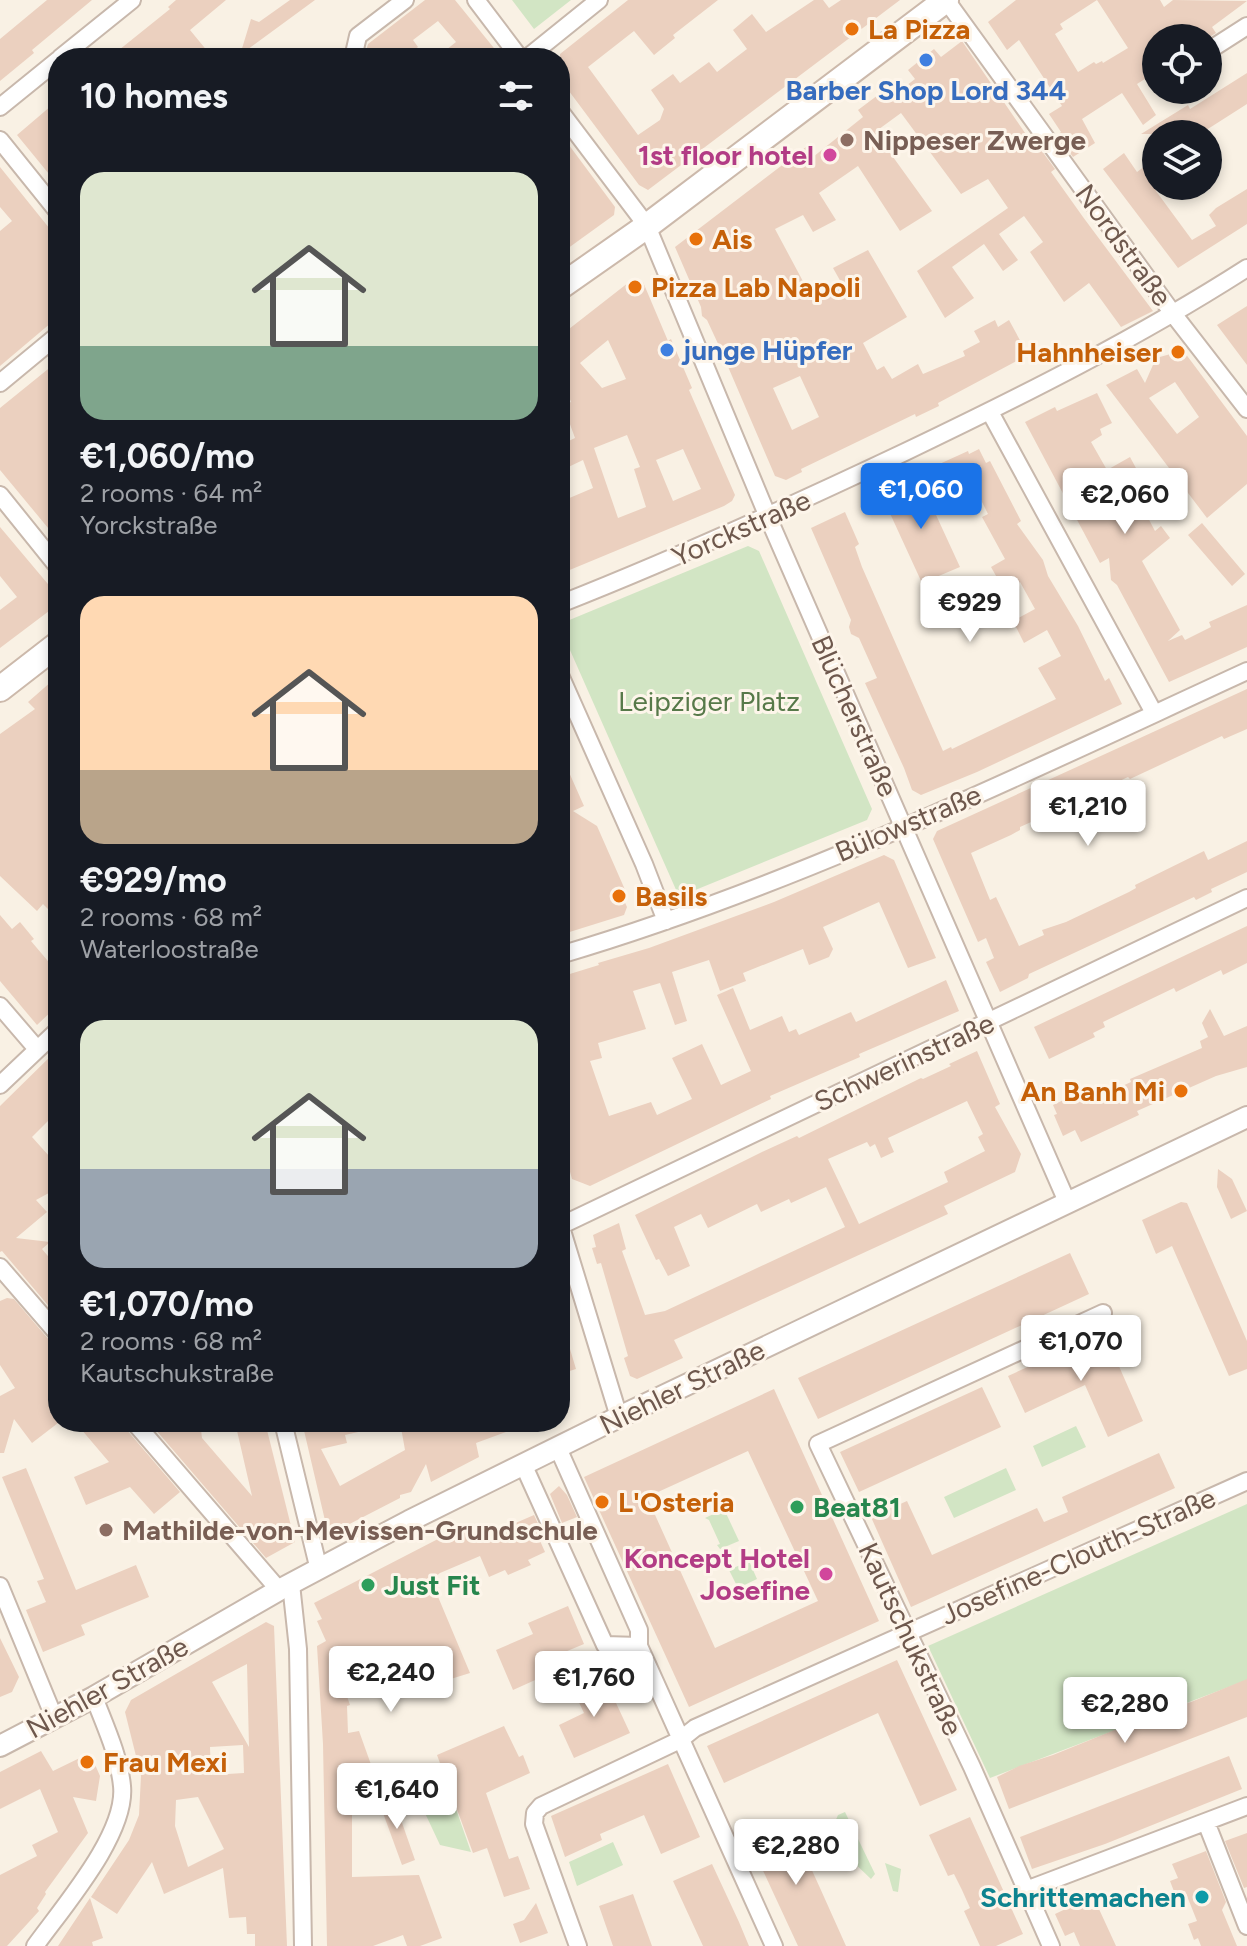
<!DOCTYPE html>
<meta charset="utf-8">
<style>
:root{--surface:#171b24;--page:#20242c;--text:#f1f3f6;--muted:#9ea1a6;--accent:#1a73e8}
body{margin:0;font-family:Figtree,sans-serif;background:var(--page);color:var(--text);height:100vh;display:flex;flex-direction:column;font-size:30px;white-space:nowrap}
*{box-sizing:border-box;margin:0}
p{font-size:26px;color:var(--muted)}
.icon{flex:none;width:44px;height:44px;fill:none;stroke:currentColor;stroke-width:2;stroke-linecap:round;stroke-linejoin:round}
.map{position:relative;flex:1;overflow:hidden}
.panel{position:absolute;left:48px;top:48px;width:522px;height:1384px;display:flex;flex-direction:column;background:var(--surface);border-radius:32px;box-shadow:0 4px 12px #0003}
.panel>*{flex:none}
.tools{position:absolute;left:1142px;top:24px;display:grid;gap:16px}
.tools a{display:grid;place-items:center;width:80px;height:80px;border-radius:50%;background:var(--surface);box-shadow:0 4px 12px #0003;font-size:40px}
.price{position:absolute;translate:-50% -68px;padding:0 18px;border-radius:8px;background:#fff;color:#222;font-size:26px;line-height:52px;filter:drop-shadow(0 2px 4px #0008)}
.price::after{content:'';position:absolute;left:50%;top:48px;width:24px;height:18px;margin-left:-12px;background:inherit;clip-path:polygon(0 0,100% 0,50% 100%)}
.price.active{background:var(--accent);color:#fff}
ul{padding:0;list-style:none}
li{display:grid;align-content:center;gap:16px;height:424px;padding:0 32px}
li span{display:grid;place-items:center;height:248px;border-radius:24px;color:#555}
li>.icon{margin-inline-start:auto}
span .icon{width:144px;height:144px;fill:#fffc;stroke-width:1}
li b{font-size:34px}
h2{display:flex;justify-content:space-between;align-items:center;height:96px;padding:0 32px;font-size:34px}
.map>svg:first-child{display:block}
</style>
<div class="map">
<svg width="1247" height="1946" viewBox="0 0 1247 1946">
<rect width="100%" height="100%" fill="#f9f1e4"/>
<path fill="#d2e5c4" d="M512 0H571L534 29Z
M748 546 759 551 872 809 867 820 683 895 677 892 562 632 567 621Z
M1076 1426 1086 1447 1042 1467 1033 1446Z
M1006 1468 1016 1490 954 1518 944 1497Z
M1247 1504V1680L990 1778 928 1646Z
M724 1509 739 1541 720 1549 717 1545 720 1544 709 1520 705 1518Z
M749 1561 757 1579 738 1588 729 1570Z
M441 1766 471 1852 440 1845 424 1811 421 1787Z
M845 1812 875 1874 871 1879 828 1838 838 1815Z
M613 1842 623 1865 577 1886 569 1862Z
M885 1863 901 1869 898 1892 893 1891Z"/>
<path fill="#ebd0bf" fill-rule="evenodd" d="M47 0H92L32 50 34 53 0 81V39Z
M176 0H226L190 30 213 58H181L174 49 163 58H109L170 9 168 7Z
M290 0H315L240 55 251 19 259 22Z
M425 0H455L502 58H436L456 42 438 21 413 40 418 47 404 58H364L368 44Z
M628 0H718L673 35 675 38 654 55 634 31 588 67 638 135 660 120 664 109 651 90 673 74 680 83 709 62 717 72 747 49 733 30 752 14 766 32 814 0H823L829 8 841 0H900L648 190 639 185 560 79V54Z
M1016 0H1160L1164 7 1173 0 1247 1 1212 27 1216 33 1208 38H1156V72L1137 84 1156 115 1143 125 1122 93 1082 119 1095 143 1073 157 1057 135 1061 132 1049 114 1062 106 1019 40 1007 50 988 22ZM1097 0 1128 48 1103 63 1102 61 1096 64 1094 62 1078 72 1055 34 1063 29 1060 24Z
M962 41 1036 149 1039 147 1055 169 1051 172 1083 217 1153 311 1121 327 1089 283 1064 302 1030 252 1043 242 1024 216 999 234 1018 260 1003 271 984 244 952 267 974 298 945 318 917 271 1008 208 988 179 961 194 901 113 875 132 932 211 900 231 858 166 819 193 836 220 813 232 803 215 775 229 813 300 842 284 833 268 868 250 907 317 863 343 877 370 884 366 892 379 918 364 923 374 965 356 963 351 980 342 974 331 995 320 998 327 1009 320 1028 355 938 403 939 406 916 417 915 414 801 469 802 472 786 480 775 476 720 348 707 320 702 316 701 307 675 247 806 147 813 157 863 117 858 110 878 95 884 103 915 79 908 70 934 49 941 57ZM800 376 819 417 792 430 773 388Z
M1247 73V104L1200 134H1141L1188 105 1190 109Z
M58 100V185L17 135Z
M560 133 615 207 614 215 560 254Z
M1124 153 1137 172 1156 158V191L1192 240 1216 226 1209 215 1216 208 1247 189V224L1178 268 1103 169Z
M0 167 58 239V317L0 366V231L12 221 0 207Z
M633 279 643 282 668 341 671 339 692 388 689 390 735 495 732 501 724 506 560 574V502L593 488 583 460 560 471V445L575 438 563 405 571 402 560 374V336ZM608 340 626 379 602 388 580 363ZM627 435 640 467 634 469 646 507 618 518 594 448ZM683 449 701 489 673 501 656 460Z
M1247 306V365L1217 325Z
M1178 352 1185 353 1247 436V484L1207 518 1106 385 1137 369 1145 383 1156 358ZM1175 382 1199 417 1177 434 1149 398Z
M58 361V540L0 470V408Z
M1097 393 1112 423 1100 429 1102 435 1091 442 1107 470 1130 457 1137 470 1126 476 1155 531 1161 526 1170 538 1142 561 1180 630 1168 641 1182 635 1185 640 1211 627 1209 622 1247 605V647L1169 682 1117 585 1111 580 1109 558 1100 563 1025 422 1055 407 1057 411Z
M979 449 986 463 990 461 1021 521 1017 524 1043 560 1048 576 1078 626 1105 681 1109 678 1122 704 977 772 921 795 912 790 904 768 865 683 877 678 859 638 851 634 849 627 851 620 811 528 845 512 859 544 855 547 862 567 943 751 951 747 952 749 1056 699 1038 668 1061 656 1047 630 1024 643 1013 621 1035 609 1020 582 1004 590 991 567 1005 559 982 517 988 514 974 486 952 496 935 466 968 451 969 454Z
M919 478 960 567 922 583 882 496Z
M1202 523 1245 574 1232 586 1188 535Z
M0 527 58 596 57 605 0 648V610L17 597 0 576Z
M52 681 58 693V754L49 765 58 773V919L43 904 37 911 0 876V734L35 709 28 702Z
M1247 689V729L1224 739 1222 736 1130 779 1128 777 1084 798 1085 800 1075 805 1063 810 1062 808 1020 827V830L1011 835 971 853 990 900 996 897 1019 946 1044 935 1042 930 1066 922 1129 892 1136 888 1135 885 1204 851 1208 860 1247 841V872L1211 889 1212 892 1196 900 1194 897 1029 974 1028 978 1000 992 986 962 994 958 986 938 978 942 933 839 937 831Z
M560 752 584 806 573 811 597 826 626 892 621 894 627 907 624 915 560 935Z
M884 855 894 860 936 958 908 968 879 902 823 927 833 949 829 957 809 965 803 949 743 973 746 981 720 991 709 960 672 972 687 1021 675 1025 660 983 633 991 646 1029 598 1043 602 1058 590 1061 609 1116 651 1102 657 1115 692 1099 672 1058 702 1044 721 1085 751 1071 717 995 733 988 750 1030 782 1016 789 1032 796 1029 799 1035 851 1012 856 1022 946 980 959 1011 859 1054 860 1057 770 1096 771 1099 590 1186 572 1179 562 1143 566 1142 560 1123V977L599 965 598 963 649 948 774 902Z
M0 915 12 929 20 922 34 939 31 941 58 973V1005L37 1025 0 981Z
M1247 926V963L1223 975 1221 970 1176 992 1174 988 1103 1022 1105 1027 1093 1033 1095 1037 1049 1059 1034 1027Z
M1210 1009 1224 1036 1247 1026V1067L1216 1076 1137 1111 1139 1115 1081 1142 1075 1130 1063 1136 1054 1115 1057 1114 1053 1105 1078 1093 1083 1104 1131 1082 1130 1079 1202 1048 1200 1041 1208 1037 1202 1023Z
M58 1049V1111L32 1137 58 1166V1188L36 1200 47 1212 16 1238 50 1242 42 1249 58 1268V1317L2 1251 0 1252V1106Z
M977 1051 1000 1104 995 1107 1021 1154 1015 1172 944 1206 948 1214 674 1340 683 1358 637 1379 630 1376 624 1358 628 1356 601 1263 597 1264 592 1248 596 1247 593 1235 619 1223 626 1249 622 1251 645 1315 665 1311 845 1227 826 1187 791 1203 789 1199 761 1212 757 1204 708 1228 701 1214 674 1227 690 1266 668 1276 659 1259 656 1260 635 1215 762 1152 797 1136 799 1138 921 1078 923 1079 951 1066 949 1064ZM967 1101 983 1134 978 1137 985 1151 944 1172 948 1182 859 1224 828 1159 867 1142 870 1147 875 1144 881 1158 894 1152 888 1138Z
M1218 1169 1232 1179 1247 1211 1231 1219 1217 1187Z
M1181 1202 1187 1203 1247 1341V1369L1229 1376 1172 1246 1156 1254 1142 1220Z
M1070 1253 1089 1294 818 1419 798 1378Z
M7 1298 14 1299 50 1341 58 1345V1423L32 1443 14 1419 4 1453H0V1396L15 1388 0 1365V1301Z
M564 1329 576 1369 560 1374V1330Z
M1104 1332 1143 1421 1108 1437 1085 1385 1025 1413 1008 1376Z
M982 1387 1001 1427 859 1492 840 1452Z
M774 1389 879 1621 689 1707 584 1477ZM748 1451 818 1601 715 1648 647 1497Z
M75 1422H123L126 1429 180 1492 154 1514 130 1487 86 1505 74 1477 109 1462Z
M149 1422H200L202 1438 252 1496 235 1422H265L295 1542 266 1558Z
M302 1422H375L376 1428 345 1435 347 1443 321 1449 340 1486 405 1450 400 1422H415L417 1429 442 1422 528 1424 476 1443 479 1457 431 1482 426 1464 411 1492 400 1495V1498L334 1532 327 1529Z
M1159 1453 1175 1488 911 1607 871 1517 907 1501 932 1555 1037 1508 1044 1522 1068 1512 1062 1497Z
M26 1468 76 1590 136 1565 149 1597 81 1625 85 1635 43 1652 26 1610 46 1602 37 1581 44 1579 2 1477Z
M559 1486 567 1495 577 1517 562 1523 550 1494Z
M534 1515 542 1532 537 1534 545 1552 528 1560 531 1565 508 1575 505 1570 489 1577 480 1556 440 1573 431 1580 470 1673 425 1687 423 1679 403 1685 393 1659 383 1664 376 1648 337 1667 350 1705 347 1706 348 1733 359 1731 384 1801 352 1813V1877L419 1875 442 1938 420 1946H407L403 1935 373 1946H327L323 1744 317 1646 326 1641 317 1621 322 1619 314 1603 467 1524 474 1541Z
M568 1606 584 1644 548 1659 553 1672 513 1690 496 1650 533 1634 528 1623Z
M266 1622 274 1626 287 1946H255V1934H247L246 1917 229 1918 223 1868 164 1894 152 1862 117 1914 91 1897 129 1840 139 1815 141 1776 125 1712 131 1700ZM247 1664 249 1747 212 1682ZM243 1745 244 1773 211 1775 210 1747ZM198 1797 224 1849 188 1867 175 1826 176 1800Z
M0 1638 19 1677 12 1692 0 1697Z
M897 1660 957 1790 920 1806 878 1713 724 1783 707 1746Z
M603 1675 630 1733 574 1758 559 1725 584 1713 572 1688Z
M1247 1679V1717L1009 1809 997 1777 1019 1766 1053 1755 1117 1729 1140 1723 1159 1712 1191 1702Z
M504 1726 519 1757 523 1755 530 1773 486 1793 509 1859 518 1856 530 1889 504 1897 487 1848 473 1853 437 1755Z
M41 1751 53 1771 90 1753 100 1776 96 1801 73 1797 88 1833 45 1892 46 1894 37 1908 39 1911 7 1946H0V1875L37 1856 32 1845 58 1832 40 1789 0 1809V1772Z
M1229 1756 1242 1789 1105 1844 1032 1869 1020 1837Z
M668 1764 700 1837 661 1854 644 1815 600 1834 602 1840 565 1857 551 1816Z
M393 1797 415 1860 402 1865 379 1802Z
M970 1817 1023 1934 996 1946H980L964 1911 970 1908 962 1890 954 1874 948 1876 929 1835Z
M789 1820 820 1888 846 1946H798L759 1862 748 1839Z
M1247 1833V1887L1244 1888 1225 1841Z
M1206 1851 1226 1902 1222 1910 1237 1946H1201L1198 1938 1194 1940 1188 1924 1197 1921 1185 1891 1175 1894 1170 1881 1178 1878 1172 1864Z
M712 1864 739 1922 749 1946H703L673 1881Z
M633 1894 652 1946H613L599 1906Z
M1093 1896 1116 1946H1080L1074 1932 1065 1936 1055 1914Z
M90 1898 103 1938 92 1942 93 1946H58Z
M536 1903 548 1933 520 1943 513 1924 524 1920Z"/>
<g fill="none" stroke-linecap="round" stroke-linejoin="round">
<defs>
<path id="minor" d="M476 0 520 58
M946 0 1174 315 1247 409
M1208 51 1247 26
M60 58 132 0
M353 58 358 36 405 0
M527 58 599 0
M0 107 58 60
M560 111 647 226 768 517 1068 1204
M0 140 58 212
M0 383 58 335
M990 412 1154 713
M0 495 58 567
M560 604C677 558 791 506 905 452 1022 396 1138 338 1247 268
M560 675 644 864 666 921
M560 955C797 885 1023 774 1247 671
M0 1006 37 1049
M0 1085 58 1030
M560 1224 619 1417
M560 1226 1247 898
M0 1267 58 1334
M134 1422 279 1590
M283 1422 319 1570
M558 1448 639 1630V1646L774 1946
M523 1464 605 1645 639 1646
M291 1584 298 1649 303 1946
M0 1586 54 1717
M1206 1822 1247 1926
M1026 1890 1247 1806
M35 1946C63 1907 127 1834 122 1786 119 1755 105 1726 94 1697
M578 1946 534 1824 535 1813 541 1806 680 1740 695 1728 1247 1481
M1051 1946 972 1767 818 1444 1103 1313"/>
<path id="tertiary" d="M0 1746 94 1697 279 1590 409 1521 619 1417 1247 1117"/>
<path id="secondary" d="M560 287 647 226 946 0
M0 689 58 644"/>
</defs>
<use href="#minor" stroke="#c8b8ac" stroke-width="20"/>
<use href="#tertiary" stroke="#c8b8ac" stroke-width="24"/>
<use href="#secondary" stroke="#ccb9ab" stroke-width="28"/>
<use href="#minor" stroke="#fff" stroke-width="16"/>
<use href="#tertiary" stroke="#fff" stroke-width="20"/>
<use href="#secondary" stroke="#fff" stroke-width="24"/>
</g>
<g fill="#e8710a" stroke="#fdf5ea" stroke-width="3">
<circle cx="852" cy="29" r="8"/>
<circle cx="696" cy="239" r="8"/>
<circle cx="635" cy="287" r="8"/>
<circle cx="1178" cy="352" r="8"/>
<circle cx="619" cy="896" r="8"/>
<circle cx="1181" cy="1091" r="8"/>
<circle cx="602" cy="1502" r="8"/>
<circle cx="87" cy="1762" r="8"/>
</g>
<g fill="#3f7fe0" stroke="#fdf5ea" stroke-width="3">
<circle cx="926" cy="60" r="8"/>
<circle cx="667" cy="350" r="8"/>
</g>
<g fill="#8d6e63" stroke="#fdf5ea" stroke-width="3">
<circle cx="847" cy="140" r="8"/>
<circle cx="106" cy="1530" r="8"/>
</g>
<g fill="#d1479c" stroke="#fdf5ea" stroke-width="3">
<circle cx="830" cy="155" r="8"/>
<circle cx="826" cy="1574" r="8"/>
</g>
<g fill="#2e9e5b" stroke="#fdf5ea" stroke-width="3">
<circle cx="797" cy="1507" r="8"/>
<circle cx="368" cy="1585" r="8"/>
</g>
<circle fill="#0f9aa8" stroke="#fdf5ea" stroke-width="3" cx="1202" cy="1897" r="8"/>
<g text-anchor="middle" stroke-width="6" stroke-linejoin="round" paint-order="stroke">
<g font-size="28" font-weight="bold" fill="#c56008" stroke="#fdf5ea" text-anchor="start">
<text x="868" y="39">La Pizza</text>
<text x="712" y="249">Ais</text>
<text x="651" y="297">Pizza Lab Napoli</text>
<text x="1162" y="362" text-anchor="end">Hahnheiser</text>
<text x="635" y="906">Basils</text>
<text x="1165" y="1101" text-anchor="end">An Banh Mi</text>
<text x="618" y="1512">L'Osteria</text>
<text x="103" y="1772">Frau Mexi</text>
</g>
<g font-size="28" font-weight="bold" fill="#366cbe" stroke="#fdf5ea">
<text x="926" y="100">Barber Shop Lord 344</text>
<text x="683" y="360" text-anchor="start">junge Hüpfer</text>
</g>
<g font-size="28" font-weight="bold" fill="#785e54" stroke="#fdf5ea" text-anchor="start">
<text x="863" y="150">Nippeser Zwerge</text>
<text x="122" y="1540">Mathilde-von-Mevissen-Grundschule</text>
</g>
<g font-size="28" font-weight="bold" fill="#b23c85" stroke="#fdf5ea" text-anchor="end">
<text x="814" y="165">1st floor hotel</text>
<text x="810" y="1568">Koncept Hotel<tspan x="810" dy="32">Josefine</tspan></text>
</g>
<g font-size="28" fill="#6e584d" stroke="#fdf5ea">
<text transform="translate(1124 245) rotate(54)" y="10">Nordstraße</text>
<text transform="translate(741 528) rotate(-24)" y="10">Yorckstraße</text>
<text transform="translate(855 716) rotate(66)" y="10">Blücherstraße</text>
<text transform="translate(908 823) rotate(-23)" y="10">Bülowstraße</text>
<text transform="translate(904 1062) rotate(-25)" y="10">Schwerinstraße</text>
<text transform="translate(682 1387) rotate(-26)" y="10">Niehler Straße</text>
<text transform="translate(1078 1556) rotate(-24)" y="10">Josefine-Clouth-Straße</text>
<text transform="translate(911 1639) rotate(65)" y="10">Kautschukstraße</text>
<text transform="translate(107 1687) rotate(-29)" y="10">Niehler Straße</text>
</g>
<g font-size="28" fill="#577949" stroke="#fdf5ea">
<text x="709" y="711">Leipziger Platz</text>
</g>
<g font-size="28" font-weight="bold" fill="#27864d" stroke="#fdf5ea" text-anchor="start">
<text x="813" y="1517">Beat81</text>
<text x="384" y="1595">Just Fit</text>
</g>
<g font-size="28" font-weight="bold" fill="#0d838f" stroke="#fdf5ea" text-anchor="end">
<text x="1186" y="1907">Schrittemachen</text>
</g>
</g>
</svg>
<div class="tools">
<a><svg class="icon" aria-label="locate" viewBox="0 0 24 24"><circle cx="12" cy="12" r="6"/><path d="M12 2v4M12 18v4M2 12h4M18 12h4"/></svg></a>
<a><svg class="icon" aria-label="layers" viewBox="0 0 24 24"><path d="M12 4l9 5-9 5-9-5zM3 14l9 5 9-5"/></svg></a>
</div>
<b class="price active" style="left:921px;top:531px">€1,060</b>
<b class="price" style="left:1125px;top:536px">€2,060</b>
<b class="price" style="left:970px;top:644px">€929</b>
<b class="price" style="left:1088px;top:848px">€1,210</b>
<b class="price" style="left:1081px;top:1383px">€1,070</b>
<b class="price" style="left:391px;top:1714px">€2,240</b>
<b class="price" style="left:594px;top:1719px">€1,760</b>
<b class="price" style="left:1125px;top:1745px">€2,280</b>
<b class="price" style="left:397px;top:1831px">€1,640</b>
<b class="price" style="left:796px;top:1887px">€2,280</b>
<section class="panel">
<h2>10 homes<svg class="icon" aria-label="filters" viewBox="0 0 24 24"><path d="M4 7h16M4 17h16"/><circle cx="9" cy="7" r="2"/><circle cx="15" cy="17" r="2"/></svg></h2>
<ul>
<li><span style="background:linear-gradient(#dfe7d0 70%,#7fa58c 0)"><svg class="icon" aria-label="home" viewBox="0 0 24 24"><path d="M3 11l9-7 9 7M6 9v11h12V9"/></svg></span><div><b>€1,060/mo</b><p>2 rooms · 64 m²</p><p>Yorckstraße</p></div></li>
<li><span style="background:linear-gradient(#ffd9b3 70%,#b9a48a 0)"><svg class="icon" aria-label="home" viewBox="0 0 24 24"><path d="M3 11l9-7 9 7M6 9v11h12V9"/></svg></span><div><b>€929/mo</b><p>2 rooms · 68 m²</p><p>Waterloostraße</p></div></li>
<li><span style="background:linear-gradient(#dfe7d0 60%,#9aa5b1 0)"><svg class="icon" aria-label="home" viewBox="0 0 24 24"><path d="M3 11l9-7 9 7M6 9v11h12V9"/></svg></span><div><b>€1,070/mo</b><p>2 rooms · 68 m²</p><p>Kautschukstraße</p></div></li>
</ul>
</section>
</div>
